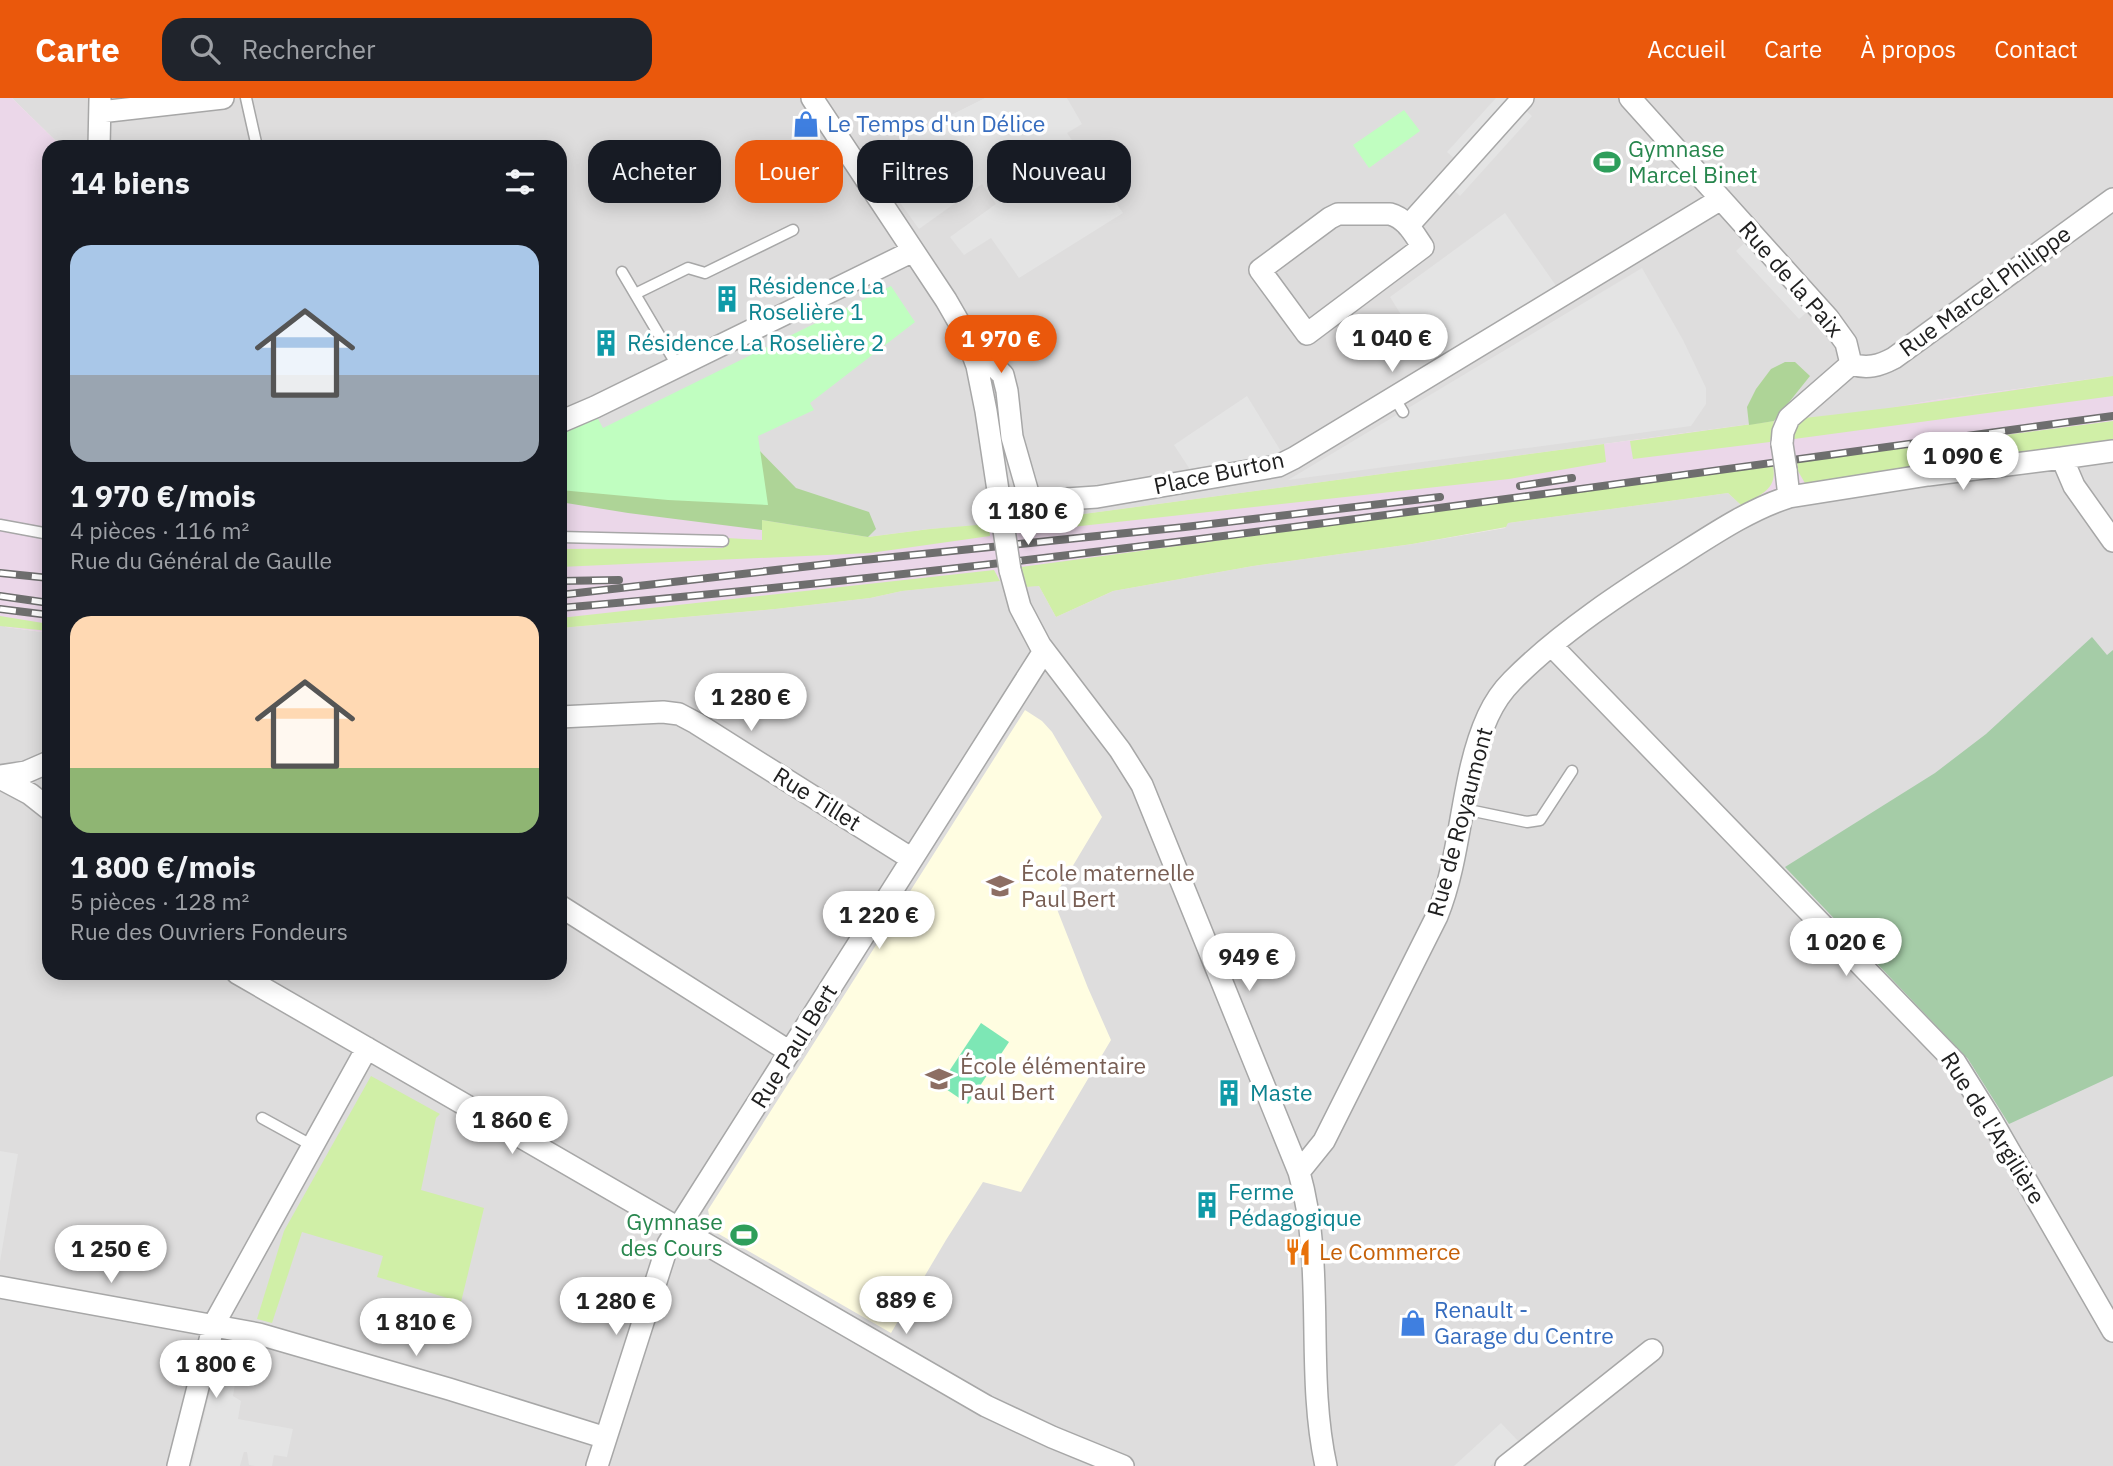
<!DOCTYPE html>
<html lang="fr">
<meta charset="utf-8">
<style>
:root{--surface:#171b24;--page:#20242c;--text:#f1f3f6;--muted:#9ea1a6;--accent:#ea580c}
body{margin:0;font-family:"IBM Plex Sans",sans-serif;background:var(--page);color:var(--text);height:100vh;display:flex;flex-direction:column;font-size:26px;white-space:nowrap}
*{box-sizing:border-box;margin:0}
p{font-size:23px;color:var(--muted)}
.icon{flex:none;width:38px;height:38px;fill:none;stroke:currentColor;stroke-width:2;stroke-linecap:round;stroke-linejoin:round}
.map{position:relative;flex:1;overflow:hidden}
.drawer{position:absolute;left:42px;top:42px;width:525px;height:840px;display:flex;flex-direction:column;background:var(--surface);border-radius:21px;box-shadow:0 4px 18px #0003}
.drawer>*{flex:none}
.guide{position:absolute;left:588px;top:42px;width:665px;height:63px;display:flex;gap:14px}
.price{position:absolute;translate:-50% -60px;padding:0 16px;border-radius:24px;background:#fff;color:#222;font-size:23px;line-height:46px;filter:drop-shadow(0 2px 4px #0008)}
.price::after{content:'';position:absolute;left:50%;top:42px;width:21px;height:16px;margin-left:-10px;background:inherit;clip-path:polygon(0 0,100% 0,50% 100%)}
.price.on{background:var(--accent);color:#fff}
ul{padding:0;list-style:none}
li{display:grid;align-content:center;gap:14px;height:371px;padding:0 28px}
li span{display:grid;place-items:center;height:217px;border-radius:21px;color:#555}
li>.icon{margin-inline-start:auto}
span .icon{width:126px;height:126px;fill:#fffc;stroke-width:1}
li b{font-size:30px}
h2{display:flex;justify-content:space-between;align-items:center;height:84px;padding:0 28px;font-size:30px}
.tag{padding:0 24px;border-radius:21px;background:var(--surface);box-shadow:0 4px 18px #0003;font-size:24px;line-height:63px}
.tag.on{background:var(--accent);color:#fff}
header{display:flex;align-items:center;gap:42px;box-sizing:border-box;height:98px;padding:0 35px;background:var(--accent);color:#fff}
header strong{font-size:33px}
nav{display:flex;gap:38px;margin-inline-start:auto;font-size:24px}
.search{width:490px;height:63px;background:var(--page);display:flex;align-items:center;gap:18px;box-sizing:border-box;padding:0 24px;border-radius:21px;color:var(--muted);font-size:26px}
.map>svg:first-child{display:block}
</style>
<header>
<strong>Carte</strong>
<div class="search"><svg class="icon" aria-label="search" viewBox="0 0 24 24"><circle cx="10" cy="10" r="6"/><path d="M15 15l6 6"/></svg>Rechercher</div>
<nav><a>Accueil</a><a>Carte</a><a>À propos</a><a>Contact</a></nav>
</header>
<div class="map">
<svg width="2113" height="1368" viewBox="0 0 2113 1368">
<rect width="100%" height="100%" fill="#f1ece5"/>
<path fill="#dedddd" d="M12 0H2113V278L1935 302 1795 329 1774 323 1017 425 930 431 868 439 560 392V49H62Z
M2113 345V1368H0V523L6 529 49 535V875H560V530L775 511 870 500 902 493 1024 480 1039 488 1056 519 1113 493 1253 468 1412 446 1505 430 1508 425 1728 395 1741 407 1767 395 1806 387Z"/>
<path fill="#ebd7e9" d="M0 0H12L62 49H49V535L6 529 0 523Z
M2113 278V345L1806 387 1767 395 1741 407 1728 395 1508 425 1506 429 1412 446 1253 468 1113 493 1056 519 1039 488 1026 489 1024 480 902 493 870 500 775 511 560 530V392L579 393 868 439 930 431 1017 425 1774 323 1795 329 1804 320 1877 312 1935 302Z"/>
<path fill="#fffde1" d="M1025 612 1042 623 1052 634 1102 719 1053 801 1088 890 1111 942 1021 1094 983 1084 946 1142 891 1235 712 1132 708 1112Z"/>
<path fill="#d0efa7" d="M2113 278V298L1794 341 1795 329 1804 320C1907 309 2010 292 2113 278Z
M1774 323 1770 344 1633 361 1630 343Z
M2113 323V344L1806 387 1798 373 1797 364Z
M1604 346 1606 364 1509 381 1017 435V425Z
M1773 368C1778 392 1759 398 1741 407L1728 395 1508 425 1506 429 1412 446 1253 468 1113 493 1056 519 1039 488 1026 489 1021 469Z
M762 422 868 439 930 431 989 426 990 438 870 455 560 469V451L723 450 726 440 762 442Z
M994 472 1000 483 902 493 870 500 775 511 560 530V520Z
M0 518 49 526V533L0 528Z
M371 978 440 1016 436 1020 421 1092 484 1110 461 1204 377 1179 383 1158 302 1134 272 1225 257 1221 284 1133Z"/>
<path fill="#aed497" d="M1785 264H1795L1810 278 1774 323 1749 327 1747 309 1756 291 1771 271Z
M756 349 796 390 869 414 876 431 868 439 762 422V432L628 415 560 404V384Z"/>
<path fill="#a5cca7" d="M2092 539 2107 557 2113 552V978L2009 1026 1968 961 1785 769 1935 675 1986 636Z"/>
<path fill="#c0fec0" d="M1404 12 1420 33 1369 70 1353 47Z
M891 188 915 224 810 305 814 312 758 338 768 407 668 402 560 392V334L597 319 603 330Z"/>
<path fill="#7de7b5" d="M981 925 1009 944 968 1006 940 987Z"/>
<path fill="#e4e4e4" d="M985 0H1067L1082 26 1067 35 1123 115 1019 180 991 140 964 157 950 139 996 106 982 86 919 131 873 67 896 57 891 47Z
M1496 0H1523L1518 6 1532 18 1460 98 1446 85 1462 67 1447 54Z
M1505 115 1557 189 1431 265 1390 199Z
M1753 137 1816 206 1799 221 1736 153Z
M1642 170 1683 242 1706 290V306L1691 328 1288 382Z
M1247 298 1282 355 1258 364 1191 373 1174 347Z
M0 1053 18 1056 0 1164Z
M215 1274 236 1280 233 1298 241 1303 238 1321 293 1331 287 1359 274 1357 272 1368H255L249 1367 247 1354H244L240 1368H192Z
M1501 1325 1519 1344 1490 1368H1454Z"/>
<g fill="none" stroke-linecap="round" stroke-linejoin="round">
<defs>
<path id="lane" d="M246 0 257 49
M622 174 678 269
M635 196 688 170 705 175 793 132
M1394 299 1403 314
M0 427 49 436
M560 439 723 443
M1464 711 1527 724 1540 722 1572 673
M262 1020 313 1048"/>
<path id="street" d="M812 0 946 202 965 235 977 268 986 313 1004 432
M1630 0 1828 220 1846 245 1851 266 1789 320 1783 334 1782 346
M100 14 223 0
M99 49 100 2
M1338 116H1390C1406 120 1414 136 1423 149L1307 236 1260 172 1330 120Z
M1408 128 1523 0
M973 255 994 268 1003 277 1007 293 1012 339 1028 395 1037 404 1043 405 1066 401 1097 399 1278 368 1294 360 1721 101
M1851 266C1867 271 1879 268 1894 260L2113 101
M560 324 595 309 913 153
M2062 360 2113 353
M1789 399 1928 377 2062 360 2074 388 2113 443
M1010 472 1020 509 1040 547 1120 652 1142 687 1299 1074C1326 1169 1305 1272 1326 1368
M1552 548 1955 964 1992 1023 2113 1233
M560 619 663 614 679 616 696 625 912 761
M0 678 26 674 49 664
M0 680 30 696 49 711
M560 808 790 954
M237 875 986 1308 1052 1339 1123 1368
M1299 1074 1324 1043 1437 818C1463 754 1460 679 1488 618 1494 605 1502 593 1512 583 1559 535 1625 492 1682 456 1715 435 1751 411 1789 399L1786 372
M0 1189 259 1236 449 1291 606 1340
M178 1368 214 1226 367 950
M597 1368 668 1146 1044 553
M1506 1368 1652 1252"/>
</defs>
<use href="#lane" stroke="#a7a7a7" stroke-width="13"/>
<use href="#street" stroke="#a7a7a7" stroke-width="24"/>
<use href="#lane" stroke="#fff" stroke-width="10"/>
<use href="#street" stroke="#fff" stroke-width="21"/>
<defs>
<path id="rail" d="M1520 388 1572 380
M0 475 49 480
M560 483 619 482
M560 497 854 463 1185 429 1440 399
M0 498 49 505
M560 510C1080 465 1596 388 2113 318
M0 511 49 517"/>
</defs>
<use href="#rail" stroke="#6e6e6e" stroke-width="8"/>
<use href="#rail" stroke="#fff" stroke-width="5" stroke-dasharray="16" stroke-linecap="butt"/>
<defs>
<path id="street-bridge" d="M1782 346 1786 372
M1004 432 1010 472"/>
</defs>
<use href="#street-bridge" stroke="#a7a7a7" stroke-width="24" stroke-linecap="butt"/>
<use href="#street-bridge" stroke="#fff" stroke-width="21"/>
</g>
<defs>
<symbol id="shop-bare" viewBox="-9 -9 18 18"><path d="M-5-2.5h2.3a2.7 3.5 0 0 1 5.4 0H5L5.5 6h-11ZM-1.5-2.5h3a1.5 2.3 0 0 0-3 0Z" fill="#3f7fe0" stroke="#fff" stroke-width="2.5" paint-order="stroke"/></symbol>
<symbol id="stadium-bare" viewBox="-9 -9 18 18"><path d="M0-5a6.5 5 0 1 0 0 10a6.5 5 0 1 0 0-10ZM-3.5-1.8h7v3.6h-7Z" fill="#2e9e5b" stroke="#fff" stroke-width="2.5" paint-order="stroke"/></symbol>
<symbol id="building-bare" viewBox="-9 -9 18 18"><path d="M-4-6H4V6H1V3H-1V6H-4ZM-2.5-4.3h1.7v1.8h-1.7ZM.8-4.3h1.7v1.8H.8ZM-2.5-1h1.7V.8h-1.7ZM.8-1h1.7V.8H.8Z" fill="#0f9aa8" stroke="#fff" stroke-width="2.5" paint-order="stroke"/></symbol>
<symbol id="school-bare" viewBox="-9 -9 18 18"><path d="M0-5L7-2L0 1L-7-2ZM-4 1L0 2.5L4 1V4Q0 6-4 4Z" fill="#8d6e63" stroke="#fff" stroke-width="2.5" paint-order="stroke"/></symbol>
<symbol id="restaurant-bare" viewBox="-9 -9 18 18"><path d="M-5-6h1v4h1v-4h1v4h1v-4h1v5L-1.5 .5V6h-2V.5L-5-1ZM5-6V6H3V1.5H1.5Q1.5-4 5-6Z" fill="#e8710a" stroke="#fff" stroke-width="2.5" paint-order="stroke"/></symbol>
</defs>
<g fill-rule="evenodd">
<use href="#shop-bare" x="787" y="7" width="38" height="38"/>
<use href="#stadium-bare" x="1588" y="45" width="38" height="38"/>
<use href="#building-bare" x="708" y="182" width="38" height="38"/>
<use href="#building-bare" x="587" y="226" width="38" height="38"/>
<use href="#school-bare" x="981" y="769" width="38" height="38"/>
<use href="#school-bare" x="920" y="962" width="38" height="38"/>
<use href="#building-bare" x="1210" y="976" width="38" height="38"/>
<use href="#building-bare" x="1188" y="1088" width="38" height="38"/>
<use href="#stadium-bare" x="725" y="1118" width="38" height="38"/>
<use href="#restaurant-bare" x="1279" y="1135" width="38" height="38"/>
<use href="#shop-bare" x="1394" y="1206" width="38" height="38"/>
</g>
<g text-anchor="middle" stroke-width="7" stroke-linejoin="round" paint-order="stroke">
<g font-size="23" fill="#366cbe" stroke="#fff" text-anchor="start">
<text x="827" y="34">Le Temps d'un Délice</text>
<text x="1434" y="1220">Renault -<tspan x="1434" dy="26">Garage du Centre</tspan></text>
</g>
<g font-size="23" fill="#27864d" stroke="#fff" text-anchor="start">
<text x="1628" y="59">Gymnase<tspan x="1628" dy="26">Marcel Binet</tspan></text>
<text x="723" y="1132" text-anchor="end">Gymnase<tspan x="723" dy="26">des Cours</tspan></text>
</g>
<g font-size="23" fill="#202020" stroke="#fff">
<text transform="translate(1791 181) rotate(49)" y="8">Rue de la Paix</text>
<text transform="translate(1985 193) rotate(-36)" y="8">Rue Marcel Philippe</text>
<text transform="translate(1219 375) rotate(-12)" y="8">Place Burton</text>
<text transform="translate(817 701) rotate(32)" y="8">Rue Tillet</text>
<text transform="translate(1460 724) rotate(-75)" y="8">Rue de Royaumont</text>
<text transform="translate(794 948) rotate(-58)" y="8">Rue Paul Bert</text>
<text transform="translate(1993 1030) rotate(58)" y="8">Rue de l'Argilière</text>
</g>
<g font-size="23" fill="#0d838f" stroke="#fff" text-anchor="start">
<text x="748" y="196">Résidence La<tspan x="748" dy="26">Roselière 1</tspan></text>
<text x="627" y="253">Résidence La Roselière 2</text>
<text x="1250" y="1003">Maste</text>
<text x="1228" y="1102">Ferme<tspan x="1228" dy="26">Pédagogique</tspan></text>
</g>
<g font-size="23" fill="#785e54" stroke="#fff" text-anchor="start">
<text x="1021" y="783">École maternelle<tspan x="1021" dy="26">Paul Bert</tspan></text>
<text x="960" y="976">École élémentaire<tspan x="960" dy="26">Paul Bert</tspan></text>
</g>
<g font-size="23" fill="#c56008" stroke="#fff" text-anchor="start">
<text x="1319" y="1162">Le Commerce</text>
</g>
</g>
</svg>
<b class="price" style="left:1392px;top:276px">1 040 €</b>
<b class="price on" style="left:1001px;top:277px">1 970 €</b>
<b class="price" style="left:1963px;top:394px">1 090 €</b>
<b class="price" style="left:1028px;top:449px">1 180 €</b>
<b class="price" style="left:751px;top:635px">1 280 €</b>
<b class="price" style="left:879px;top:853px">1 220 €</b>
<b class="price" style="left:1846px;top:880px">1 020 €</b>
<b class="price" style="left:1249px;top:895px">949 €</b>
<b class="price" style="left:512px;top:1058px">1 860 €</b>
<b class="price" style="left:111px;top:1187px">1 250 €</b>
<b class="price" style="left:906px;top:1238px">889 €</b>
<b class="price" style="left:616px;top:1239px">1 280 €</b>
<b class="price" style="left:416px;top:1260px">1 810 €</b>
<b class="price" style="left:216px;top:1302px">1 800 €</b>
<div class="guide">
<a class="tag">Acheter</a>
<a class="tag on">Louer</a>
<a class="tag">Filtres</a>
<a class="tag">Nouveau</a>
</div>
<section class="drawer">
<h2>14 biens<svg class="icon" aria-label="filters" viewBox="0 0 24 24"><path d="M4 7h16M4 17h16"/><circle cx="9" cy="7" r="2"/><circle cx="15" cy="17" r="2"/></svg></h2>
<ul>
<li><span style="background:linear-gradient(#a9c7e8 60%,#9aa5b1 0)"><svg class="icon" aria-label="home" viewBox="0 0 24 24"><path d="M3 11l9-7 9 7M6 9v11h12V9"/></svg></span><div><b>1 970 €/mois</b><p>4 pièces · 116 m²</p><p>Rue du Général de Gaulle</p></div></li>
<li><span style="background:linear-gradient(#ffd9b3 70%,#8fb573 0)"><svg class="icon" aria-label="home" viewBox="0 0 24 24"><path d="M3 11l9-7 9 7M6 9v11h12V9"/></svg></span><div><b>1 800 €/mois</b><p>5 pièces · 128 m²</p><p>Rue des Ouvriers Fondeurs</p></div></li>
</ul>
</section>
</div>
